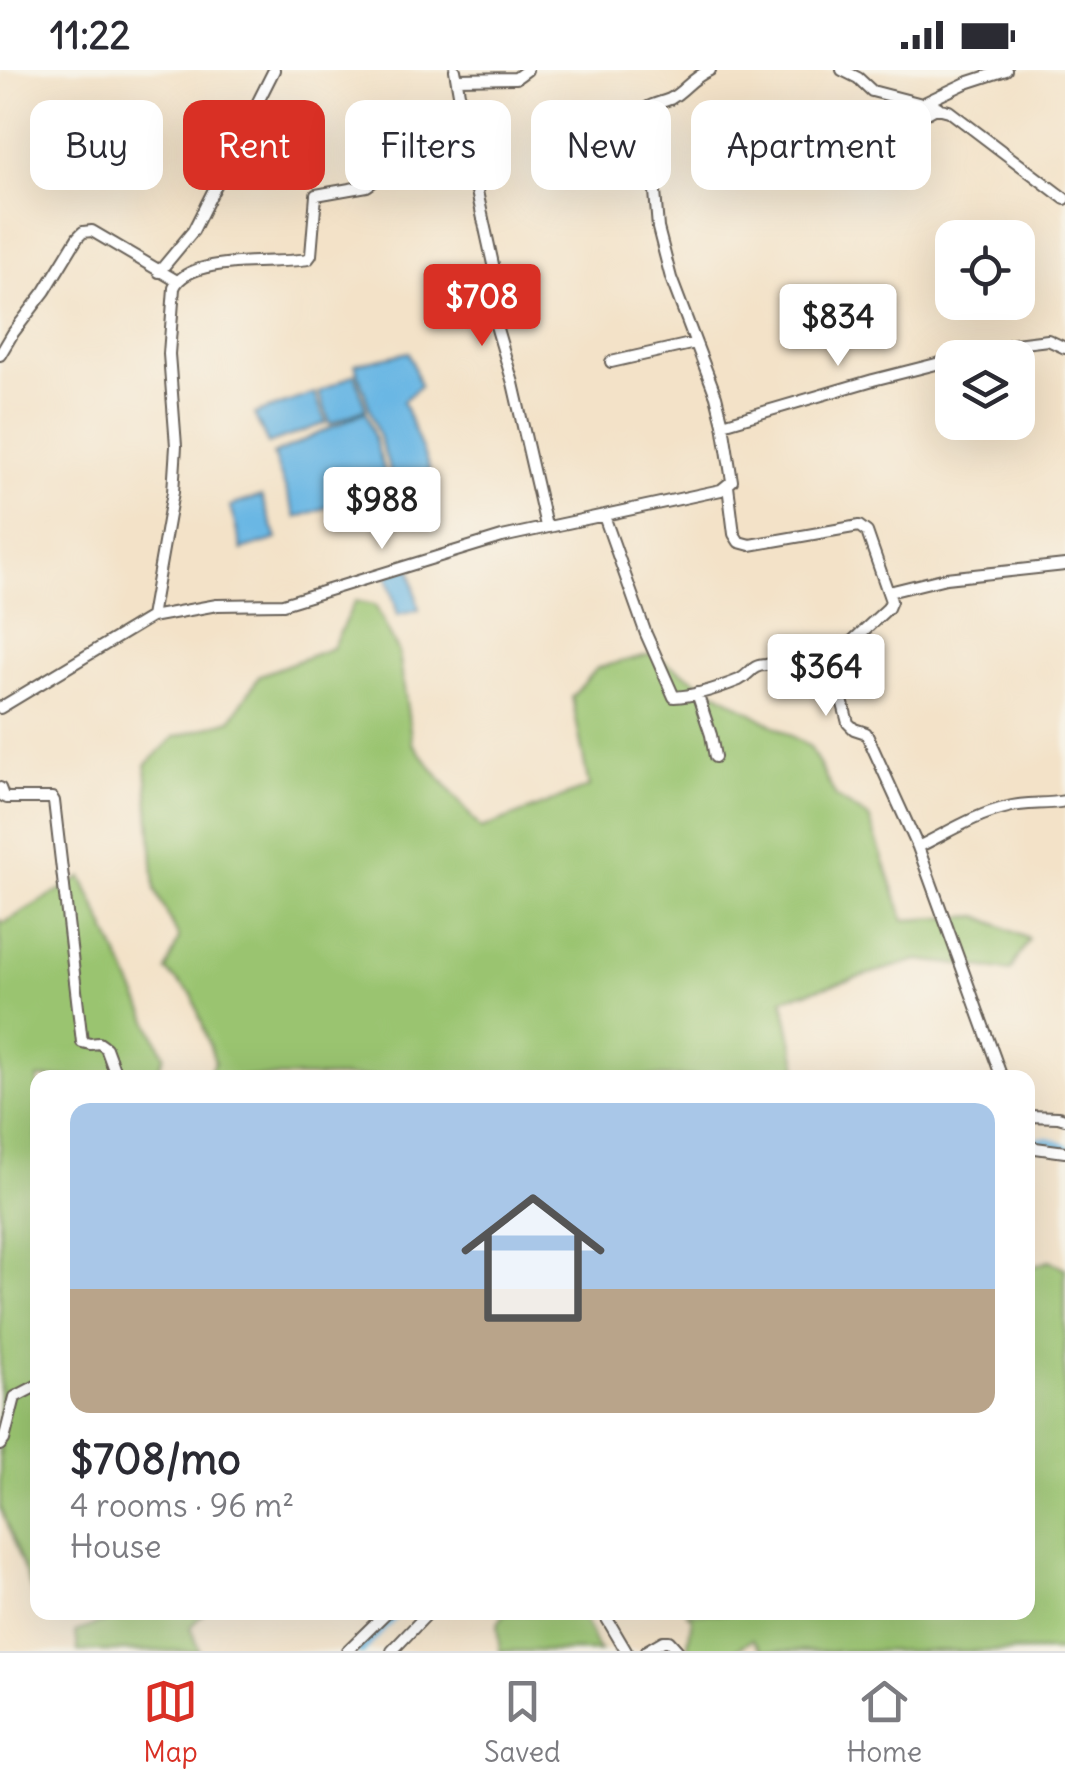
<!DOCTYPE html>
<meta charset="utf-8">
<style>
:root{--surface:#fff;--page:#f2f2f3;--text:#2b2b33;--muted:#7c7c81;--line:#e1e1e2;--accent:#d93025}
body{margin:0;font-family:Delius,sans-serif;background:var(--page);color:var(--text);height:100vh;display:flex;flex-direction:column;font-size:38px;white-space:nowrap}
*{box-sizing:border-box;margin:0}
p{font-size:32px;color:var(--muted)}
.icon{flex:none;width:55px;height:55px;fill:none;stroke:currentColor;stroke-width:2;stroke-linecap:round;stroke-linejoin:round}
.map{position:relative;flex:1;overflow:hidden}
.sheet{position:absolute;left:30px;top:1000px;width:1005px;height:550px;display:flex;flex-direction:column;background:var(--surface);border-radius:20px;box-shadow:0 10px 40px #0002}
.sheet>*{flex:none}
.top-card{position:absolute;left:30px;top:30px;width:1005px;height:90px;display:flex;gap:20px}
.tools{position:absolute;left:935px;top:150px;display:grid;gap:20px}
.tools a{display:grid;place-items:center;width:100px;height:100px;border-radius:20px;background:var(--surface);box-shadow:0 10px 40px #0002;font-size:50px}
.price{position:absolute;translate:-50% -85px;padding:0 22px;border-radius:10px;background:#fff;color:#222;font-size:32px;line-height:65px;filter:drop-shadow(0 2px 5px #0008)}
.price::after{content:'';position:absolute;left:50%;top:60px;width:30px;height:22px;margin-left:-15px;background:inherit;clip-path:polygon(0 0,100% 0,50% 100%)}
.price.current{background:var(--accent);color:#fff}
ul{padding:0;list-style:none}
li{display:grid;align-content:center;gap:20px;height:530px;padding:0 40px}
li span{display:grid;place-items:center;height:310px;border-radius:20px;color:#555}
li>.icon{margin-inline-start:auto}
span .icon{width:180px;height:180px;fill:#fffc;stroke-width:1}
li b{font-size:42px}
.pill{padding:0 35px;border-radius:20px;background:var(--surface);box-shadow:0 10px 40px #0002;font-size:35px;line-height:90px}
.pill.current{background:var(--accent);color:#fff}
.status{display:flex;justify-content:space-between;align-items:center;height:70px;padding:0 50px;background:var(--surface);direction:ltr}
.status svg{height:28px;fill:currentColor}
.menu{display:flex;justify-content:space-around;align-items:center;height:140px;border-top:2px solid var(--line);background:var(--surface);font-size:28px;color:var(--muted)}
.menu a{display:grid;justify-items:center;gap:5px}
.menu .current{color:var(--accent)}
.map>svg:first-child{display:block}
</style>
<div class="status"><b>11:22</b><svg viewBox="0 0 49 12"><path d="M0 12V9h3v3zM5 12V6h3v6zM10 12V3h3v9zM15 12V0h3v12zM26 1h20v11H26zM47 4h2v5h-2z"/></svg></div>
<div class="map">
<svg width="1065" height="1581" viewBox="0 0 1065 1581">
<rect width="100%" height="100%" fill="#f7f3e8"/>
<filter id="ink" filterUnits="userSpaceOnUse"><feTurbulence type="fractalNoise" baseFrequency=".01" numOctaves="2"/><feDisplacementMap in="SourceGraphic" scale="20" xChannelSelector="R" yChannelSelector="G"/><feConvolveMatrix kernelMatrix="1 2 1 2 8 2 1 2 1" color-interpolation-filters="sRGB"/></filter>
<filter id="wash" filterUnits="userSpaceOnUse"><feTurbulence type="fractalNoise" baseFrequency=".0048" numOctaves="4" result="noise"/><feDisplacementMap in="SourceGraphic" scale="40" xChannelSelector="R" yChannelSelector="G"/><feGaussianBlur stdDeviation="2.25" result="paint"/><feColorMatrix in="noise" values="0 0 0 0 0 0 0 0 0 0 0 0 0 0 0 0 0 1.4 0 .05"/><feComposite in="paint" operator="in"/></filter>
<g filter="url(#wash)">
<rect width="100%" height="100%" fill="#f3e2c8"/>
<path fill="#9ac470" stroke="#5b7046" stroke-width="2.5" d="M355 531 375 535 399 583 412 673 481 759 589 717 572 627 597 598 651 584 810 677 836 727 869 748 904 850 979 846 1029 869 1010 901 918 890 783 929 800 1007H206L215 992 192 924 166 901 179 868 155 820 146 695 174 667 231 650 260 605 332 578Z
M82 807 164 985 155 1007 38 1008 37 1522 33 1524 0 1437V850L4 853Z
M1049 1191 1065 1198V1581H764L753 1569 734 1581H687L692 1548 686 1543 1028 1542V1210L1031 1197Z
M127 1543H204L190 1557 199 1581H78L76 1562Z
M505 1543H581L598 1579 602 1581H500L497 1555Z"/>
<path fill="#6ab7e4" stroke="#436a80" stroke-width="2.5" d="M409 282 420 316 403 331 430 400 417 406 427 436 403 440 355 294Z
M355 304 366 339 330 354 319 322Z
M315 323 326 353 268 374 254 344Z
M366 341 389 416 296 448 273 385Z
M261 426 277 469 242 480 230 436Z
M410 496 419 540 398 545 387 505Z"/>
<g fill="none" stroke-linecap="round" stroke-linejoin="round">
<path stroke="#6ab7e4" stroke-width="8" d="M1028 1071H1049L1065 1078
M361 1581 398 1542"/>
</g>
</g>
<g filter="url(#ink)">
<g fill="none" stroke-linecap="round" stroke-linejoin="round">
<defs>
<path id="minor" d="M455 0 471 94 496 208V213L487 225 513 313 546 456
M710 0C691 8 685 21 670 29 656 35 645 33 638 50L653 97 658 158 671 208 716 326 723 354
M842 0 858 8 872 21 949 41 1065 129
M457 9 516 8 527 0
M924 33 966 13 1006 0
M895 61 938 37
M159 202 193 161 274 0
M0 285 13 263 45 221 78 167 83 162 92 161 177 211
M961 288 1015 274 1048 270 1065 278
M611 292 695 273
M728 416 734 464 739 472 750 475 859 456 867 462 891 531 888 538 847 576 835 582 833 595 848 653 854 659 866 663 918 777 1002 1008
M604 446 646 564 674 627C694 626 719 618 739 610 751 604 751 595 766 595L835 582
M889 522 946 508 1065 495
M151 547 173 422 176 376 169 284 174 218C188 184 278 195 308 189L311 185 316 125 367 116 377 109 471 94
M697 623 711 665 715 687
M0 638 151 547 217 535 283 534 502 467 721 420 732 411 723 354 873 310 952 290
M0 718 3 726 7 728H52L54 731 82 972 90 974 99 973 106 978 117 1008
M918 777C947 763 976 744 1008 737 1027 732 1046 735 1065 731
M1028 1046 1058 1047 1065 1049
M1028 1077 1065 1082
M0 1375 4 1370 15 1327 38 1315
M603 1542 626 1581
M347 1581 387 1542
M392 1581 429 1542
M646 1581 663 1571H669L678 1581"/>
</defs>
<use href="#minor" stroke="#676158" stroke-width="14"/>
<use href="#minor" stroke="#fff" stroke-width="10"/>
</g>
</g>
</svg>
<div class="tools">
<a><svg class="icon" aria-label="locate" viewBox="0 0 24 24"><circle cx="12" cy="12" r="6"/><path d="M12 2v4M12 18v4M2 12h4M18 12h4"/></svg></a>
<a><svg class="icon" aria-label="layers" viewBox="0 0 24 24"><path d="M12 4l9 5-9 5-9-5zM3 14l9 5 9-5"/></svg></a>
</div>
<b class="price current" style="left:482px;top:279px">$708</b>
<b class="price" style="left:838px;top:299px">$834</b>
<b class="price" style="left:382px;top:482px">$988</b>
<b class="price" style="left:826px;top:649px">$364</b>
<div class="top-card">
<a class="pill">Buy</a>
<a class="pill current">Rent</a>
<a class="pill">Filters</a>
<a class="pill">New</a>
<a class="pill">Apartment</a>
</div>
<section class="sheet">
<ul>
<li><span style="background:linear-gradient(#a9c7e8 60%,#b9a48a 0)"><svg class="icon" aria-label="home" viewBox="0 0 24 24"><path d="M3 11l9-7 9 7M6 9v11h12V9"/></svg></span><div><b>$708/mo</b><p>4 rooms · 96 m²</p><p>House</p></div></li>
</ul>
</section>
</div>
<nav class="menu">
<a class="current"><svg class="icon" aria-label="map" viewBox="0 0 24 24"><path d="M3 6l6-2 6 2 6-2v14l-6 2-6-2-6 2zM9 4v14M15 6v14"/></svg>Map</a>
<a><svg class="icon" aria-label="saved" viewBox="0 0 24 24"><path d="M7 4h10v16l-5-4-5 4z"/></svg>Saved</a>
<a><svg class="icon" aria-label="home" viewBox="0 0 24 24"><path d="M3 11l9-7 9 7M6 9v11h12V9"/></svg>Home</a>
</nav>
